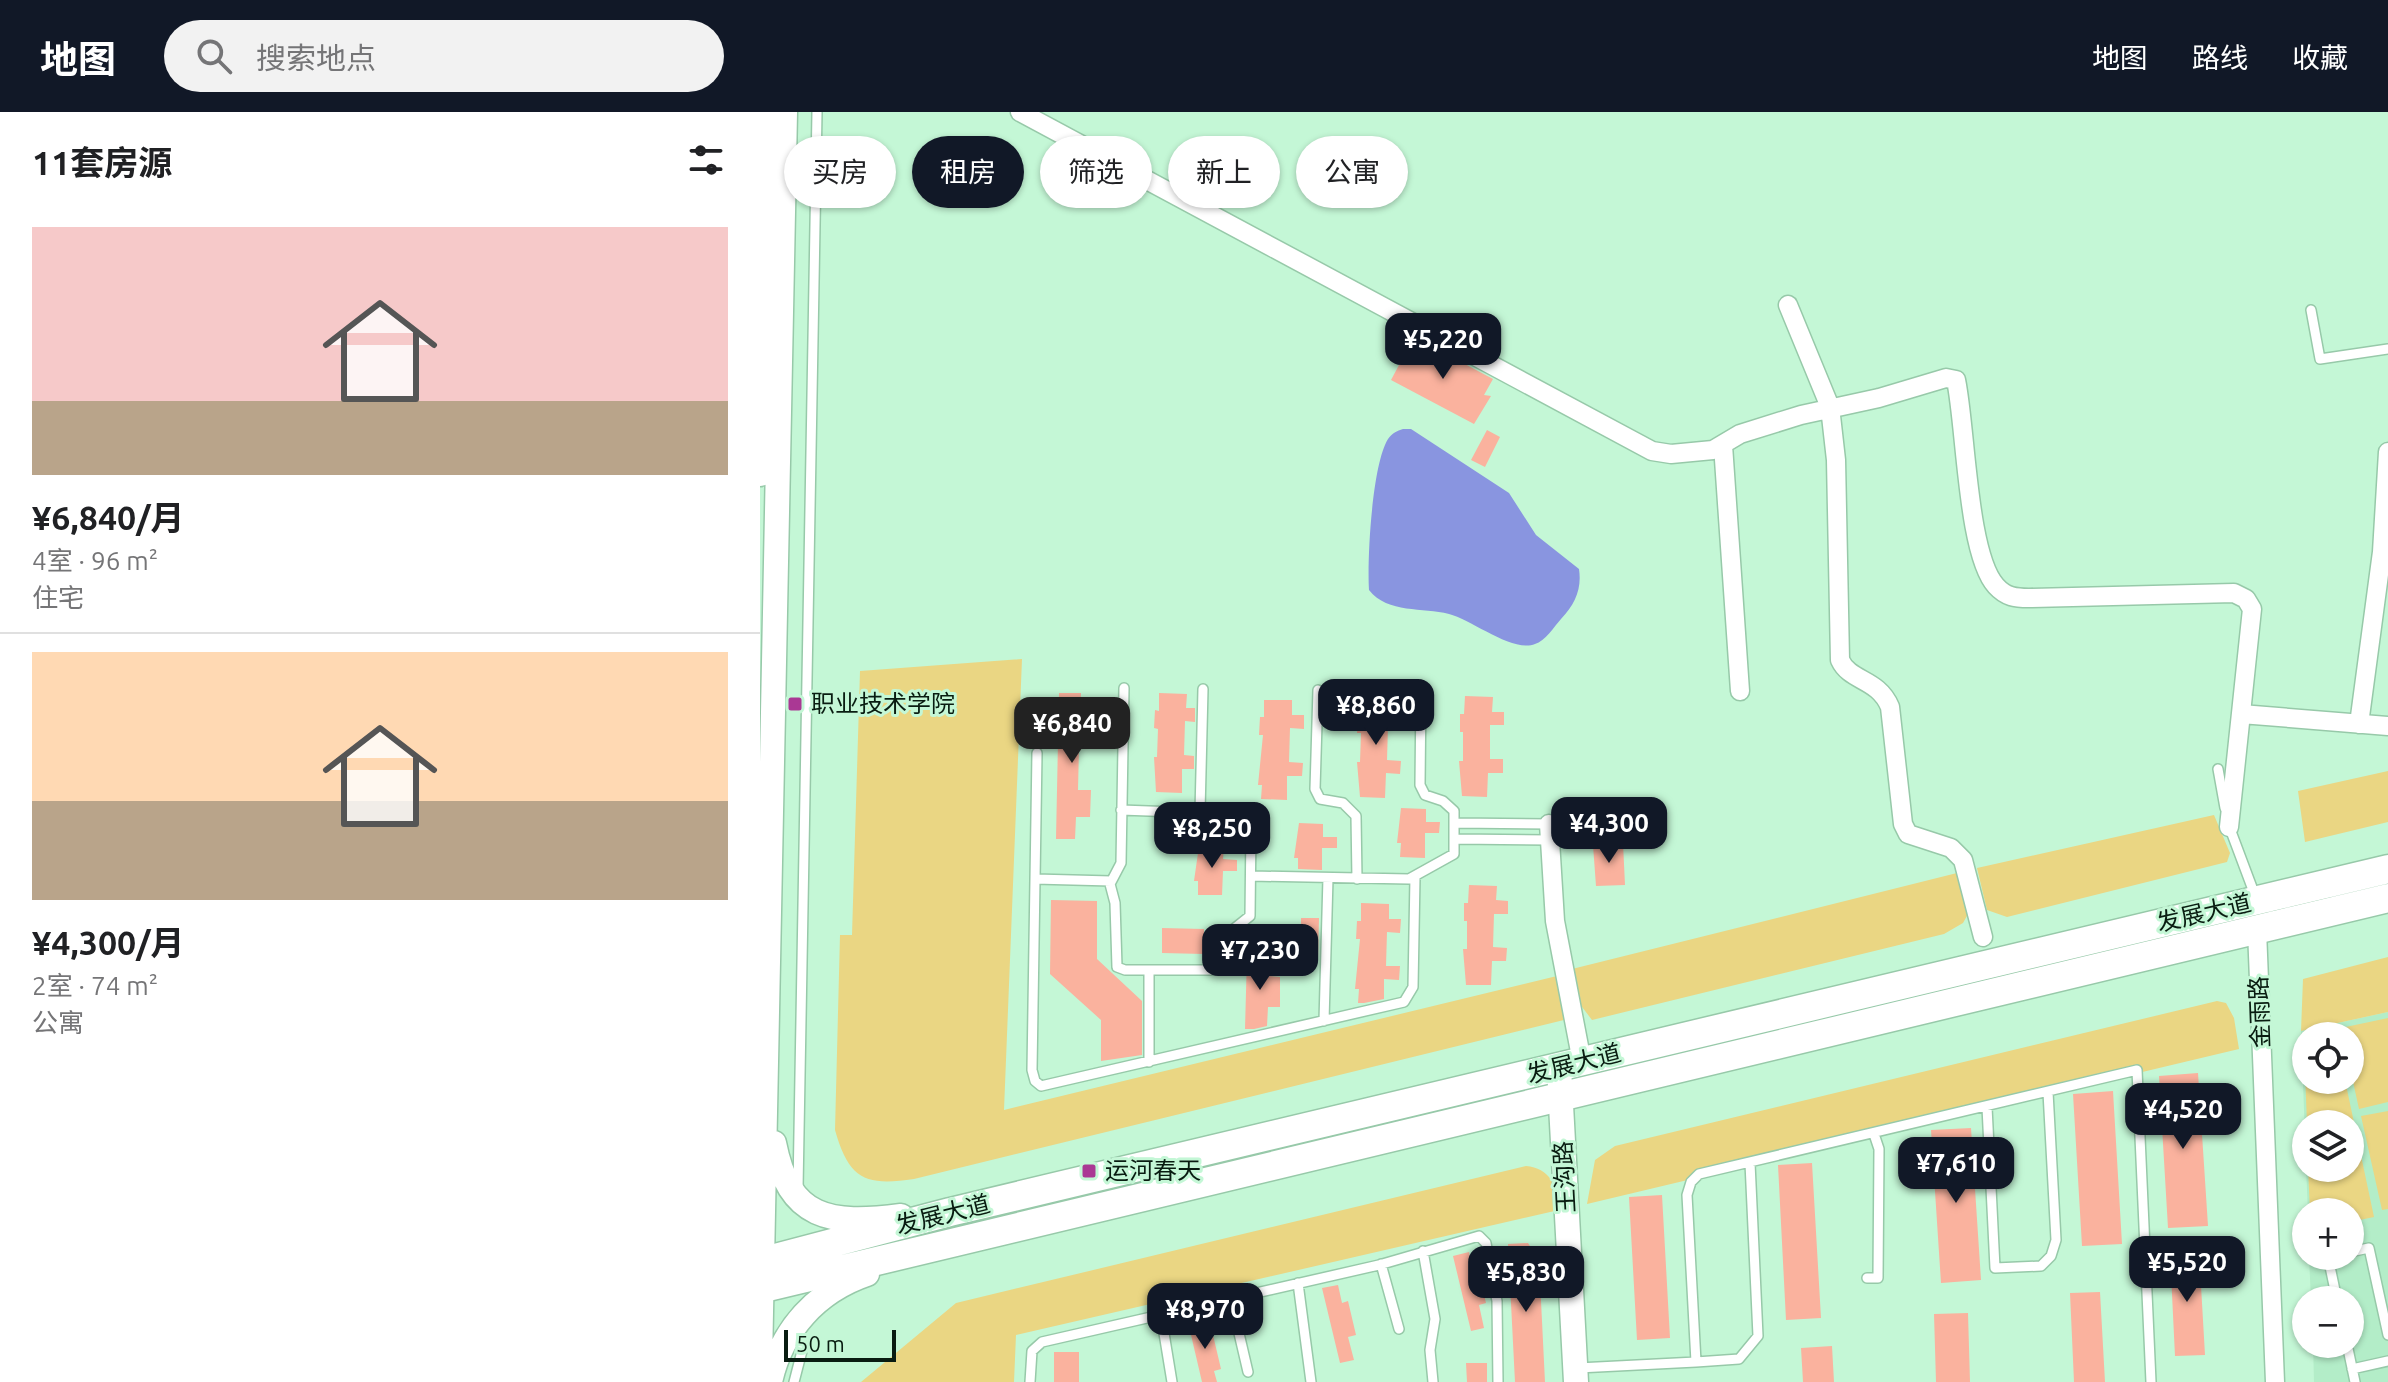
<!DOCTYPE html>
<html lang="zh">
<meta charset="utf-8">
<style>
:root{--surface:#fff;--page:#f2f2f2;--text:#202124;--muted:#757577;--line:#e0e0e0;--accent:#111827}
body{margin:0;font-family:Ubuntu,"Noto Sans SC",sans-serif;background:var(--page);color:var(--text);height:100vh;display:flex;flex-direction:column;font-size:30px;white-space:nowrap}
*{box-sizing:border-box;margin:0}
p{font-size:26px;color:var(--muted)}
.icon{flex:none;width:44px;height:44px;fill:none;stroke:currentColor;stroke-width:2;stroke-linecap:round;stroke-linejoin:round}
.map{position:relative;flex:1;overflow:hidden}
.side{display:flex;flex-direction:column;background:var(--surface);width:760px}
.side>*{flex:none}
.hud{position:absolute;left:24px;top:24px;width:760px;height:72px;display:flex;gap:16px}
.controls{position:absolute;left:1532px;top:910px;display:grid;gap:16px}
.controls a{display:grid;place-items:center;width:72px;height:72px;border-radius:50%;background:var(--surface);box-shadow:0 2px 6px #0004;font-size:40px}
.scale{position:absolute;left:24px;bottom:20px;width:112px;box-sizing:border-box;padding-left:8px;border:4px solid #091c11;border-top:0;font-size:22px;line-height:28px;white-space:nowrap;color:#091c11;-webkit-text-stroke:6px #c4f7d6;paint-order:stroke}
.price{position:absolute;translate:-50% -68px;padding:0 18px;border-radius:16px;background:var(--accent);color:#fff;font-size:26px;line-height:52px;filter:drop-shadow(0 2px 4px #0008)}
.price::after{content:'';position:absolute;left:50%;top:48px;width:24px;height:18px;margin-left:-12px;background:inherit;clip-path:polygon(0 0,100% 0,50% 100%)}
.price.current{background:#222;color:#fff}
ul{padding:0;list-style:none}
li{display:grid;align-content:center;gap:16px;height:424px;padding:0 32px}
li+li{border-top:2px solid var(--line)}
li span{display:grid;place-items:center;height:248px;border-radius:0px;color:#555}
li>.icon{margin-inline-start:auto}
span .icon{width:144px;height:144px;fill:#fffc;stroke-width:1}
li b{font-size:34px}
h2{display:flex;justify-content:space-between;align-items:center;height:96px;padding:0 32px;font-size:34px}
.tag{padding:0 28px;border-radius:36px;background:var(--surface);box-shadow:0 2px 6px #0004;font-size:28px;line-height:72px}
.tag.current{background:var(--accent);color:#fff}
header{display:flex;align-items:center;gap:48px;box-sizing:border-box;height:112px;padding:0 40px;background:var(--accent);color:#fff}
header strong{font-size:38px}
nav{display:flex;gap:44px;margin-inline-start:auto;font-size:28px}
.search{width:560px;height:72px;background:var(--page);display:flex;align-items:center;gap:20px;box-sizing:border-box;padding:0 28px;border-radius:44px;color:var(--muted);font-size:30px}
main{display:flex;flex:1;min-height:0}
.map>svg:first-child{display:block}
</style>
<header>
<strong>地图</strong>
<div class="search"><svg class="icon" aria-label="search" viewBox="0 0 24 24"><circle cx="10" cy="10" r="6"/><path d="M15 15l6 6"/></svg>搜索地点</div>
<nav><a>地图</a><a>路线</a><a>收藏</a></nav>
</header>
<main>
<section class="side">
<h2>11套房源<svg class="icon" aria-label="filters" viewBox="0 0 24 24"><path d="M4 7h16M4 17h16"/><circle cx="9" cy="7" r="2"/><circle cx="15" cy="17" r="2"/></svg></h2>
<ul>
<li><span style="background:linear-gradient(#f6c9c9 70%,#b9a48a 0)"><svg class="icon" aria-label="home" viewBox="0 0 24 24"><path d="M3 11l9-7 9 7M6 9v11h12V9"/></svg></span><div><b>¥6,840/月</b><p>4室 · 96 m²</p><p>住宅</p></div></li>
<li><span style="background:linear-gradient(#ffd9b3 60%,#b9a48a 0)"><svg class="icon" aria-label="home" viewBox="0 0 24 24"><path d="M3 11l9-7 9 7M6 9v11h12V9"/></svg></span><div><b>¥4,300/月</b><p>2室 · 74 m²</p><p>公寓</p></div></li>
</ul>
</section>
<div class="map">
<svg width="1628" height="1270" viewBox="0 0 1628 1270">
<rect width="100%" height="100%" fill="#c4f7d6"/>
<path fill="#b3edc8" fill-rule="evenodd" d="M1628 900V1270H1554L1553 1232H1590V1188H1551L1549 1144H1590V1100H1548L1546 1056H1590V1012H1546V1050L1541 919ZM1546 924H1590V968H1546Z"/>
<path fill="#ead683" d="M262 547 244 998 797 864 804 908 154 1067C106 1074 89 1068 75 1018L80 823H92L100 559Z
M1628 659V710L1545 730 1538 679Z
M1454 703 1470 741 1467 750 1247 805 1227 798 1217 756Z
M1197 761 1208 802 1203 811 1184 822 832 908 819 891 812 857Z
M1628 845V900L1541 919 1543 867Z
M1457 889 1466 891 1474 906 1479 937 827 1092 835 1048 855 1034Z
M1628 906V990L1599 997 1590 956V924H1583L1581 916Z
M1546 934V968H1585L1614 1105 1590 1110V1100H1550L1548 1056H1590V1012H1547L1544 935Z
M1628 999V1097L1622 1098 1601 1004Z
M766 1054C789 1056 799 1074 799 1098L256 1223 254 1270H101L196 1191Z"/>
<path fill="#8995e0" d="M643 317H651L749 381 776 423 819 457C822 477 815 492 801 507 794 515 785 529 775 532 753 541 712 508 689 502 663 495 628 502 609 478 607 447 612 353 628 327 632 321 637 319 643 317Z"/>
<path fill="#fab29e" d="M654 225 733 267 724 283 731 284 714 312 631 268Z
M727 318 740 325 725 355 711 348Z
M299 581H321L320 607H335L334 636H319L318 678H331L330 705H316L315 727H296Z
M399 581 427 582 426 596H435V610L425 609 424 643 434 644V657H422V681L396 680 394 645H397L398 617 394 616 395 598 399 599Z
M705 584 733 585 732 600H744V613H730V647H743V661H728L727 685 702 684 699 649H703V620H700V602H704Z
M603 586H630V601H642V615L628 614 627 648 641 649 640 662 626 661 625 686 600 685 597 650H600L601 621H597L598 603H602Z
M504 588H532V603H544V617L530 616 529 650 543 651 542 664H527V688L501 687 502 673H498L503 623H499L500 605H504Z
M641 696 666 697V710H680L679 721H665V746L640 745 641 731H637Z
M539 711 563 712V725H577V736H562V758L538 757V746H534Z
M863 731 865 773 836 774 833 733Z
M439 734 464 735 463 747 477 748V759H463L462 783H438V769H434Z
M709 773 737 774 736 788 748 789V802H734L733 835 747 836 746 849H732L731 873H706L703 837H707V809H704V791H708Z
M291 788 337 789V847L382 889V943L341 949V908L290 862Z
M601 791 629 792V807H641L640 821 627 820 626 854H640L639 868 624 867V887L604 891H598L599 877H595L600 827H596L597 809H601Z
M541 806H559L558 846H541Z
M402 816 444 817V842L402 841Z
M487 843H509V864L520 865V895H508L507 914 494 917H485Z
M1438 961 1448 1114 1408 1116 1399 964Z
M1353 979 1362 1132 1322 1134 1313 982Z
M1211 1016 1221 1168 1181 1171 1171 1018Z
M1052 1051 1061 1206 1026 1208 1018 1053Z
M902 1083 910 1226 877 1228 869 1085Z
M768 1131 779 1148 785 1270H755L748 1132Z
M1439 1139 1445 1243 1415 1244 1410 1141Z
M709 1140 713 1159 718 1157 726 1191 719 1193 724 1216 711 1219 693 1144Z
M578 1173 582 1191 588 1189 596 1223 588 1225 594 1248 580 1251 562 1176Z
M1340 1180 1345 1270H1314L1310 1181Z
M1208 1201 1210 1270H1176L1174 1202Z
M444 1206 448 1224 453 1223 461 1257 454 1259 457 1270H442L428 1210Z
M1072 1234 1074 1270H1043L1041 1236Z
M294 1240H319V1270H294Z
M706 1251H727V1270H707Z"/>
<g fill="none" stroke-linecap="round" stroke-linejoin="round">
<defs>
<path id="lane" d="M1551 198 1560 247 1628 237
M558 578 555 677 560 687 583 691 596 704 597 767
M277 641 272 958 275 969 281 974 644 890 653 875 655 765
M1458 657 1465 696
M361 698 472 702 480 703 491 715 490 804 460 828 451 858H365L357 855 355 791 350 772 361 751 364 576
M440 700 443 577
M696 711 789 712
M1469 714 1496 786
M696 727 789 728
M492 764 649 767 694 742V699L683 689 665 683 660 673 661 578
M275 767 351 769
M389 859V950
M564 909 568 766
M1227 995 1235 1156 1281 1154 1291 1144 1296 1128 1288 980
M38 1077 57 0
M663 1139 675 1207 670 1238 673 1270
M1590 1140 1609 1136 1628 1223
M1573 1144 1568 1145 1577 1188
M621 1152 639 1217
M1107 1166H1118L1119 1037 1114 1022
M538 1171 551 1270
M471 1187 488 1260
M401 1203 412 1270
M1587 1232 1595 1270
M936 1250 979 1247 998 1224 990 1051
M818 1256 936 1250 927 1083 931 1070 939 1062 1377 958 1391 1270
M1592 1257 1628 1249
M34 1270 42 1239 39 1219
M270 1270 272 1239 282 1230 619 1153 719 1124 726 1131 737 1189 738 1270"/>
<path id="street" d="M260 0 892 339 911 342 953 338 980 322 1041 303 1119 286 1186 266 1196 268C1206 315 1207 442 1236 474 1246 485 1255 486 1269 486L1474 481 1486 487 1492 497 1469 715
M1028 193 1070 295 1076 348 1080 548C1090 570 1118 566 1130 595L1143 712 1148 722 1191 736 1203 748 1223 825
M963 333 980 579
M1481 602 1628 614
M1599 612 1622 440 1628 340
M789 712 795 809 822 950
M1497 818 1515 1270"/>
<path id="secondary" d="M0 362 8 0
M799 956 816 1270
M14 1031C29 1108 70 1113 141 1104
M0 1250 25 0
M10 1270C21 1218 57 1179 107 1162"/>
<path id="primary" d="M0 1150 190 1100 1628 757
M0 1177 1628 786"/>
</defs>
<use href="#lane" stroke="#97c9a9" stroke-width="12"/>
<use href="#street" stroke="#97c9a9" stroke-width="21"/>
<use href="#secondary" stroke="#97c9a9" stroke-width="27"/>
<use href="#primary" stroke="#97c9a9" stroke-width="31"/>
<use href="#lane" stroke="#fff" stroke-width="9"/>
<use href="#street" stroke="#fff" stroke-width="18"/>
<use href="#secondary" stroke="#fff" stroke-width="24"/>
<use href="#primary" stroke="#fff" stroke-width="28"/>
</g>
<g fill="#aa3894" stroke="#c4f7d6" stroke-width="3">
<rect x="27" y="584" width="16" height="16" rx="4"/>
<rect x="321" y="1051" width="16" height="16" rx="4"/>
</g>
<g text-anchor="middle" stroke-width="6" stroke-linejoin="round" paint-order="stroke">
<g font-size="24" fill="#091c11" stroke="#c4f7d6" text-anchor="start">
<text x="51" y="600">职业技术学院</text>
<text x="345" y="1067">运河春天</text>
</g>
<g font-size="24" fill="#091c11" stroke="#c4f7d6">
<text transform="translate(1444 801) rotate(-13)" y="8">发展大道</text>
<text transform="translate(1500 900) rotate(-92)" y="8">金雨路</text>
<text transform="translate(814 952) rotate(-14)" y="8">发展大道</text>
<text transform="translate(805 1065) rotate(-93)" y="8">王沟路</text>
<text transform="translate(183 1103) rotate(-14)" y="8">发展大道</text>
</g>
</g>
</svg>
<div class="controls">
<a><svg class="icon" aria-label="locate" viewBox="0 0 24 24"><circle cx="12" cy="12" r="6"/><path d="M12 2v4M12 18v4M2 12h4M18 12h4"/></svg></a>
<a><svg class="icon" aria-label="layers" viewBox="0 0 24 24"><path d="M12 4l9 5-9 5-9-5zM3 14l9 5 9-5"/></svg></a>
<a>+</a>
<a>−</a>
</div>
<div class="scale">50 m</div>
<b class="price" style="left:683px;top:269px">¥5,220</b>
<b class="price" style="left:616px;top:635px">¥8,860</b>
<b class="price current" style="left:312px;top:653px">¥6,840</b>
<b class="price" style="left:849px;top:753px">¥4,300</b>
<b class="price" style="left:452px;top:758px">¥8,250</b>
<b class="price" style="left:500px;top:880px">¥7,230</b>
<b class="price" style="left:1423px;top:1039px">¥4,520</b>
<b class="price" style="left:1196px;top:1093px">¥7,610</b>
<b class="price" style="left:1427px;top:1192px">¥5,520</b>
<b class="price" style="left:766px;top:1202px">¥5,830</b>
<b class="price" style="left:445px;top:1239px">¥8,970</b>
<div class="hud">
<a class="tag">买房</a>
<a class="tag current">租房</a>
<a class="tag">筛选</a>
<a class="tag">新上</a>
<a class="tag">公寓</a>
</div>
</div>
</main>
